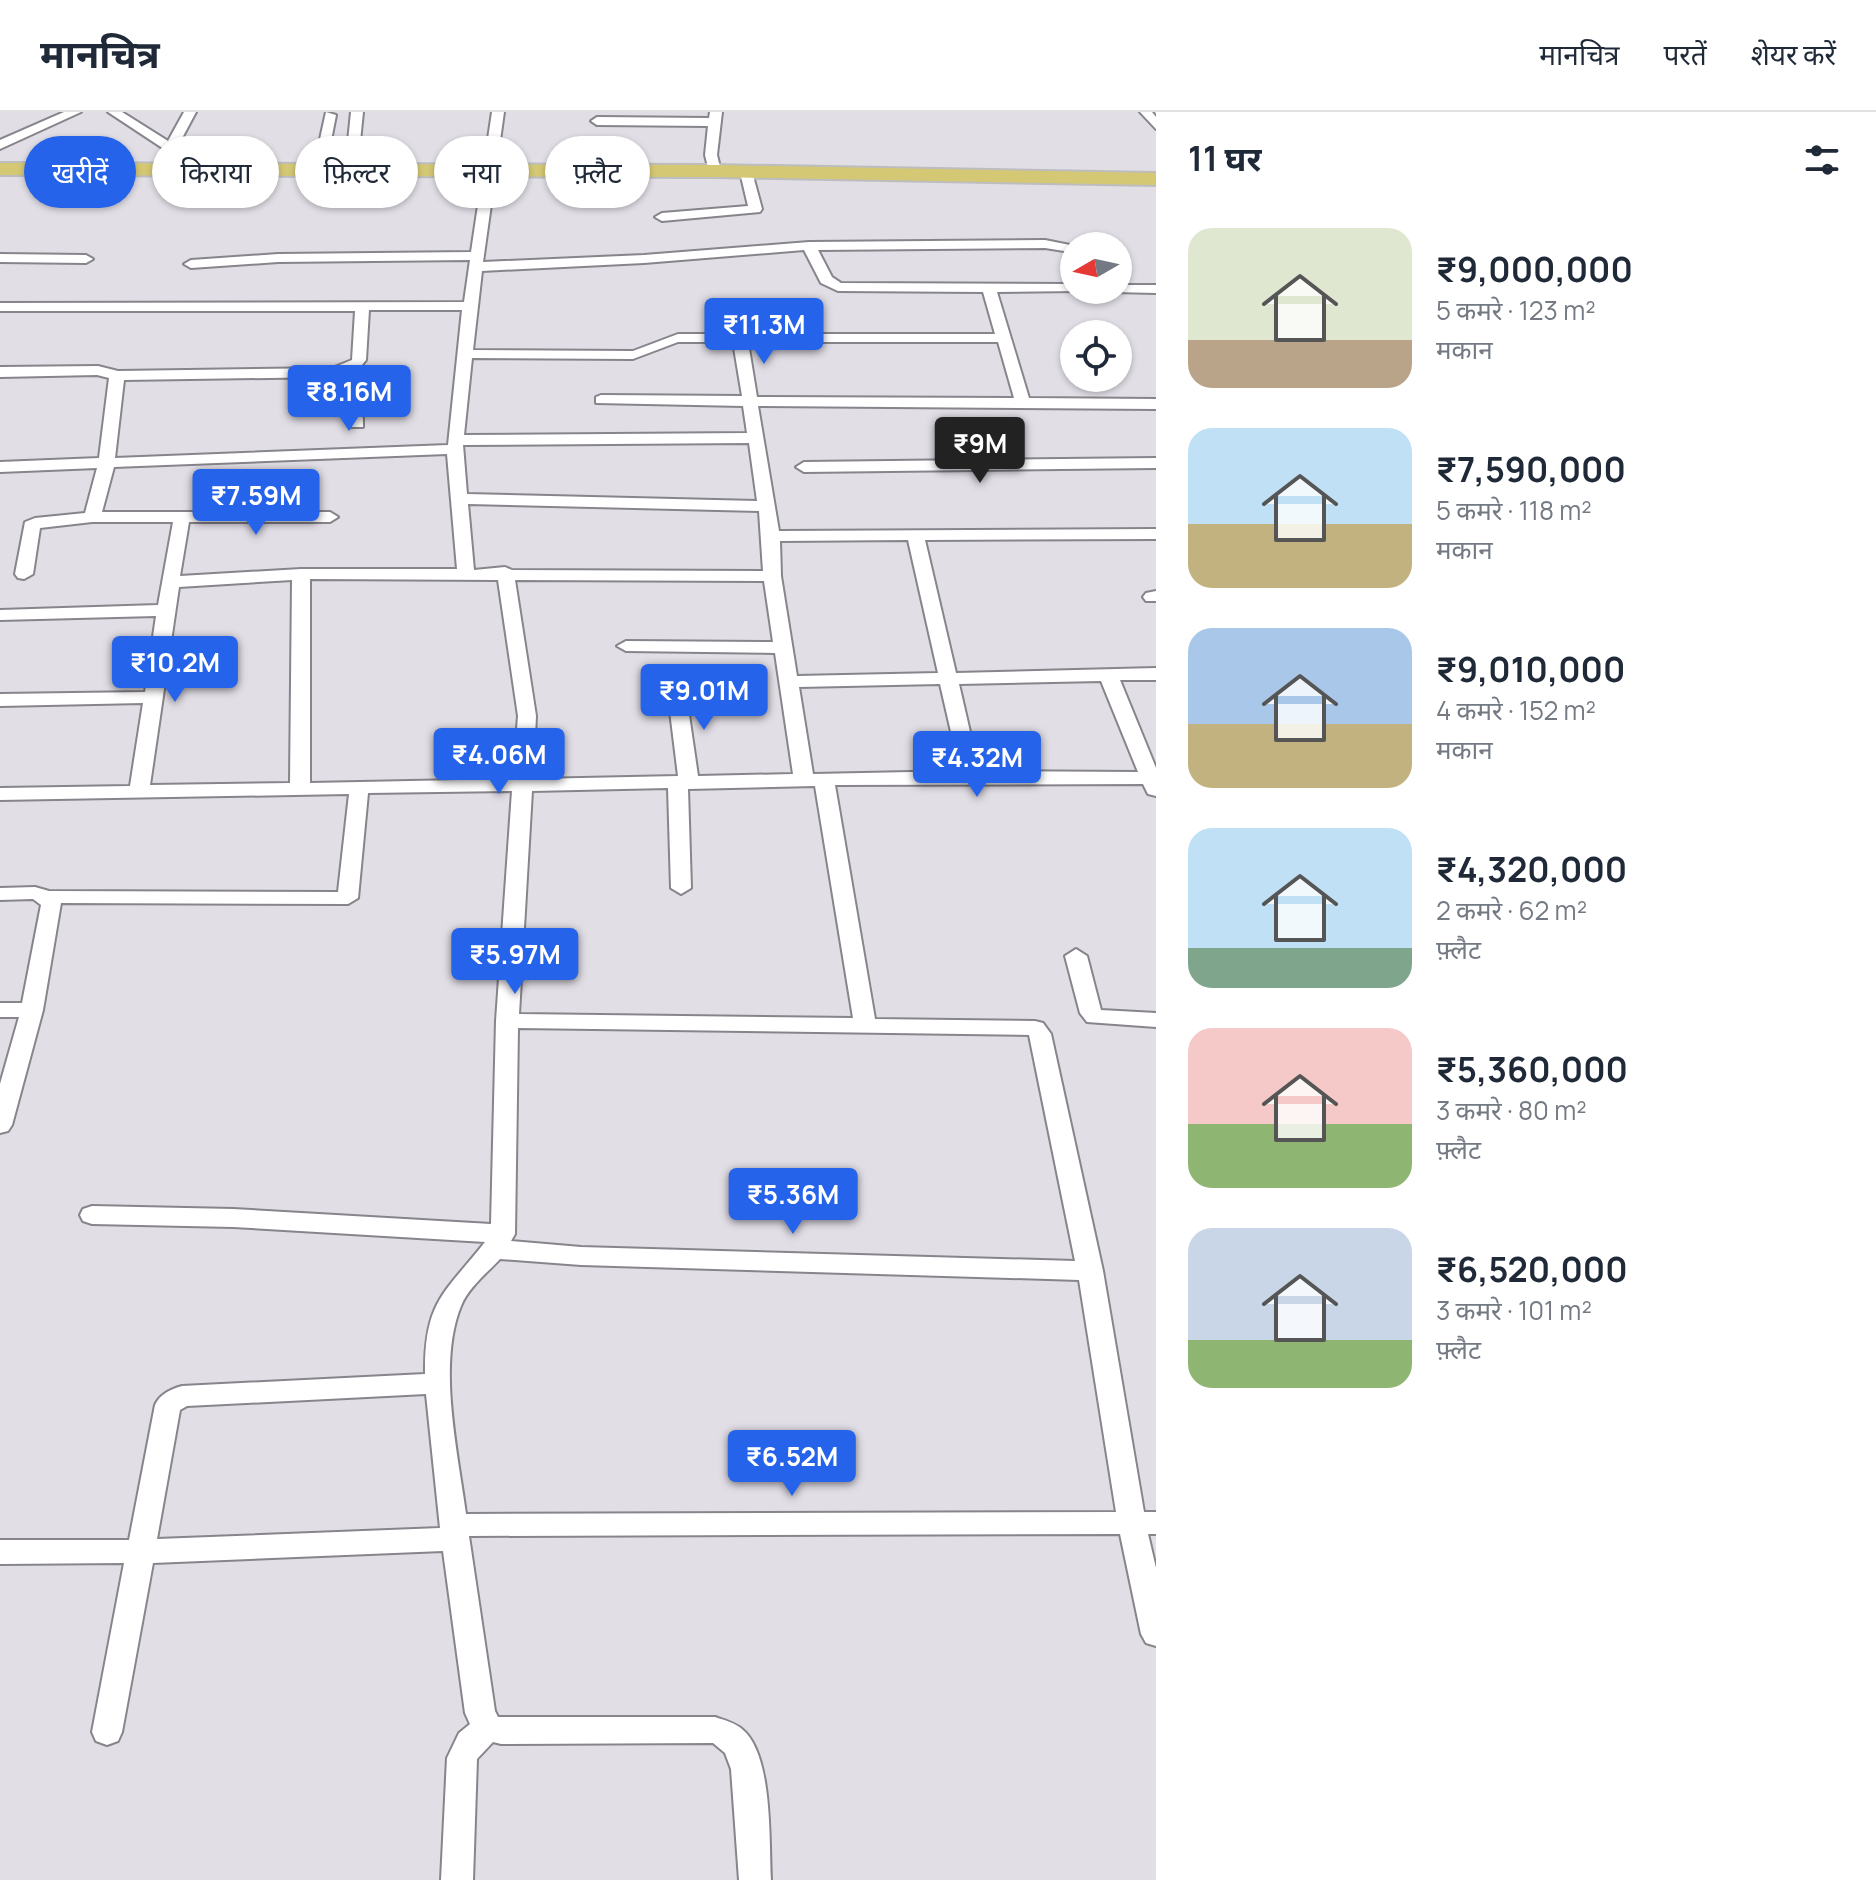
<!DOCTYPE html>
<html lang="hi">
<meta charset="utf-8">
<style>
:root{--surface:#fff;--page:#f2f2f3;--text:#1f2937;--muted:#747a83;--line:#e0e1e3;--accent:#2563eb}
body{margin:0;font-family:Manrope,"Noto Sans Devanagari",sans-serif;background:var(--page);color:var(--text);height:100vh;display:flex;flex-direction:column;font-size:30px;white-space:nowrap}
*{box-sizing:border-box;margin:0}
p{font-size:26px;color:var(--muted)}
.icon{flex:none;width:44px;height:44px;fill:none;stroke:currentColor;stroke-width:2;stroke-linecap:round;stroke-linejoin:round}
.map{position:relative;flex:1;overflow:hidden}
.drawer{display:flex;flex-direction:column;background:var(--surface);width:720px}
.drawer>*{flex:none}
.top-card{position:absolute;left:24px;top:24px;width:760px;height:72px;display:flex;gap:16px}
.needle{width:52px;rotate:261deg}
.controls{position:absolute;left:1060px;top:120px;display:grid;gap:16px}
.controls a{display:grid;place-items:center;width:72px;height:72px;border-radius:50%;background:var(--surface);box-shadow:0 2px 6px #0004;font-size:40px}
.price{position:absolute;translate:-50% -68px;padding:0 18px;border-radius:8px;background:var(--accent);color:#fff;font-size:26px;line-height:52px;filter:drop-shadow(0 2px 4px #0008)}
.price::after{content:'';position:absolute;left:50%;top:48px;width:24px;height:18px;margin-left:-12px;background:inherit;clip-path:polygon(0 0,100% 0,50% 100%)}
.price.current{background:#222;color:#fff}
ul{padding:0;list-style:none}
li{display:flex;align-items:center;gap:24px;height:200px;padding:0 32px}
li span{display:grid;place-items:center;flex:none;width:224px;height:160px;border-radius:24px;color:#555}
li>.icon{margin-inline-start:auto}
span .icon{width:96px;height:96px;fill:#fffc;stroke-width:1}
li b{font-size:34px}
h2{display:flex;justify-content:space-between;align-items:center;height:96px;padding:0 32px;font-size:34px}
.pill{padding:0 28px;border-radius:36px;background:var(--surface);box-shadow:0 2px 6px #0004;font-size:28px;line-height:72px}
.pill.current{background:var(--accent);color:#fff}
header{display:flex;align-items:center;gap:48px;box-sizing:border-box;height:112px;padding:0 40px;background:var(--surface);border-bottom:2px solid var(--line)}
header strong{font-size:38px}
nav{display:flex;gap:44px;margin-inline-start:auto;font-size:28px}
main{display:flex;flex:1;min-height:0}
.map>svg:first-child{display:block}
</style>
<header>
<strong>मानचित्र</strong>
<nav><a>मानचित्र</a><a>परतें</a><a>शेयर करें</a></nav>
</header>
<main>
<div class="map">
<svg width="1156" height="1768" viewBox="0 0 1156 1768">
<rect width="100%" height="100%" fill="#e1dee6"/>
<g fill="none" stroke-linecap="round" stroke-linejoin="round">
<defs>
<path id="minor" d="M64 0H81L0 37V28Z
M108 0H122L168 29 184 0H196L165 58 159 62 153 58 164 37Z
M326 0 336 3 325 59 319 63 313 59Z
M351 0H363L357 59 351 63 345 59Z
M492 0H504L483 150 644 143 809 130 1045 128 1075 134 1074 145 1064 139 1045 136 818 138 832 165 841 171 1074 172V178L1079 179 997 180 1029 286 1156 287V297L758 294 779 419 1156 417V427L925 428 956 561 1156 556V568H1120L1156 656V684L1148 682 1143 672 835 673 875 907 1035 909 1043 911 1051 922 1103 1159 1144 1400H1156V1422H1148L1156 1456V1534L1146 1531 1141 1522 1120 1422 469 1424 495 1599 498 1605H715C724 1608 736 1611 743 1618 773 1644 769 1730 771 1768H739L731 1657 725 1641 713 1631 501 1632 493 1630 477 1647 473 1768H441L447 1646 459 1621 470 1612 465 1601 443 1439 153 1451 122 1620 118 1629 107 1633 96 1629 92 1620 124 1451 0 1452V1428H129L155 1293C160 1282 171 1277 182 1274L425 1262C424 1189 445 1181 485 1130L233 1115 92 1112 83 1109 80 1103 83 1097 92 1094 233 1097 491 1112 496 909 512 679 368 681 358 786 348 792 61 791 43 898 12 1013 8 1019 0 1021V972L19 905H0V891H22L41 793 33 787 0 788V776L35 775 49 779 338 780 349 682 0 688V676L130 674 143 591 0 594V582L145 580 156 504 0 508V498L158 493 173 410H92L40 416 33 462 24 467 18 466 15 462 25 410 35 406 85 401 97 356 0 360V350L99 346 109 266 97 263 0 265V255L98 254 118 259 332 256 352 248 355 199H0V191L464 190 470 148 278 150 191 156 184 152 191 148 278 142 471 140ZM804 138 821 171 838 179 983 180 995 222H678L633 239 473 238 482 159 644 151ZM369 198H462L448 333 115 346 124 268 333 265 348 260 349 312 351 315H363L362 253 366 248ZM678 230H733L742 284 601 283 596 285V291L743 294 747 321 464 323 472 246 633 247ZM748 230H998L1014 286 757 285ZM749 331 757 389 467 382 463 333ZM447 342 457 457H301L180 464 189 410H330L338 405 330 400H102L114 355ZM468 392 759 399 763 459 512 458 505 455 474 458ZM908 428 938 561 797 564 781 464 780 429ZM310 467 498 468 518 604 513 667 310 671ZM292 468 290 671 150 673 179 475ZM515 468 764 469 773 530 626 529 617 534 626 539 775 541 793 662 698 664 685 575 676 569 667 575 678 664 533 667 536 604ZM1101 569 1138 660 979 659 959 572ZM940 572 960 659 813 662 799 575ZM815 674 853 906 519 902 532 679 668 676 671 776 681 782 691 776 688 677ZM518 916 1029 923 1075 1149 581 1135 511 1129 515 1122ZM500 1147 581 1153 1079 1168 1116 1400 466 1402C458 1341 437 1252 461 1194 468 1176 487 1161 500 1147ZM426 1282 440 1416 157 1427 180 1298 187 1294Z
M710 0H722L717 43 721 59 715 63 709 59 705 43 708 14 597 13 591 9 597 5 709 6Z
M1140 0H1152L1156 5V17Z
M746 56 752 60 762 97 760 100 662 109 655 105 662 101 748 94 740 60Z
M0 142 86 143 93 147 86 151 0 150Z
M1118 173H1156V181L1113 180 1112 178H1118Z
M1156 346V356L804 360 796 355 804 350Z
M1156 479V489H1146L1143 485 1146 481Z
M1076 837 1087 844 1101 898 1156 901V915L1087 910 1080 901 1065 844Z"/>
<path id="primary" d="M0 51 715 53 1156 61V73L715 65 0 63Z"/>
</defs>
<use href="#minor" stroke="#87848c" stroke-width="4"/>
<use href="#primary" stroke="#bdbdbe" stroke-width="4"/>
<use href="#minor" fill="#fff" fill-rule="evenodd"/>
<use href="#primary" fill="#d4c874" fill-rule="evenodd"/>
</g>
</svg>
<div class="controls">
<a><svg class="needle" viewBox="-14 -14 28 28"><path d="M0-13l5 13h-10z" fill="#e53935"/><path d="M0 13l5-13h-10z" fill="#747a83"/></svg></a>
<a><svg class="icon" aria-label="locate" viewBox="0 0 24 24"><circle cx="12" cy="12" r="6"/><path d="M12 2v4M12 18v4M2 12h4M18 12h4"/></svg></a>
</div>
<b class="price" style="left:764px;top:254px">₹11.3M</b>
<b class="price" style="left:349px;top:321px">₹8.16M</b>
<b class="price current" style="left:980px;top:373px">₹9M</b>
<b class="price" style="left:256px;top:425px">₹7.59M</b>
<b class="price" style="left:175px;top:592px">₹10.2M</b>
<b class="price" style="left:704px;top:620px">₹9.01M</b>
<b class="price" style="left:499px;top:684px">₹4.06M</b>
<b class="price" style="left:977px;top:687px">₹4.32M</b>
<b class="price" style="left:515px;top:884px">₹5.97M</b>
<b class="price" style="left:793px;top:1124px">₹5.36M</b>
<b class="price" style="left:792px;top:1386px">₹6.52M</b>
<div class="top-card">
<a class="pill current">खरीदें</a>
<a class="pill">किराया</a>
<a class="pill">फ़िल्टर</a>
<a class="pill">नया</a>
<a class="pill">फ़्लैट</a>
</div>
</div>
<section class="drawer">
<h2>11 घर<svg class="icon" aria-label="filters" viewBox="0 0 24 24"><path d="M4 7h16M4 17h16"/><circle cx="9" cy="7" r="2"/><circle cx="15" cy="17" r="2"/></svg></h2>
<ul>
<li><span style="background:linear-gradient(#dfe7d0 70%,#b9a48a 0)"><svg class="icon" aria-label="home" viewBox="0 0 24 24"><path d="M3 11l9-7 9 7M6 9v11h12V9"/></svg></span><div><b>₹9,000,000</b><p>5 कमरे · 123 m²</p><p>मकान</p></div></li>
<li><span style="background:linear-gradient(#bfe0f5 60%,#c2b280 0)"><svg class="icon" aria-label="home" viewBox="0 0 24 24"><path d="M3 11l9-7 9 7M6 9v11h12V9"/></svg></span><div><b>₹7,590,000</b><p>5 कमरे · 118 m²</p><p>मकान</p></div></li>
<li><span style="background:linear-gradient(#a9c7e8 60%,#c2b280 0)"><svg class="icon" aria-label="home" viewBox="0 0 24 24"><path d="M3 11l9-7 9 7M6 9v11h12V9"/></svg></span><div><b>₹9,010,000</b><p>4 कमरे · 152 m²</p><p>मकान</p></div></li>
<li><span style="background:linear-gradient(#bfe0f5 75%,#7fa58c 0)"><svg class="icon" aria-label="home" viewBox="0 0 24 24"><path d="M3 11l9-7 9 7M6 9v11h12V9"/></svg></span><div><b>₹4,320,000</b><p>2 कमरे · 62 m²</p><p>फ़्लैट</p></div></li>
<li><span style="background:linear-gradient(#f6c9c9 60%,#8fb573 0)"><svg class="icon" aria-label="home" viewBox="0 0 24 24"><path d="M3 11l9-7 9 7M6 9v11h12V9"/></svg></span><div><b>₹5,360,000</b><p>3 कमरे · 80 m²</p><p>फ़्लैट</p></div></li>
<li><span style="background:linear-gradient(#c9d6e8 70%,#8fb573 0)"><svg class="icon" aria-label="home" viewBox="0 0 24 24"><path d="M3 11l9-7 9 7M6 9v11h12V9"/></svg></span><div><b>₹6,520,000</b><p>3 कमरे · 101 m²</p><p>फ़्लैट</p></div></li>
</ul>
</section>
</main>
